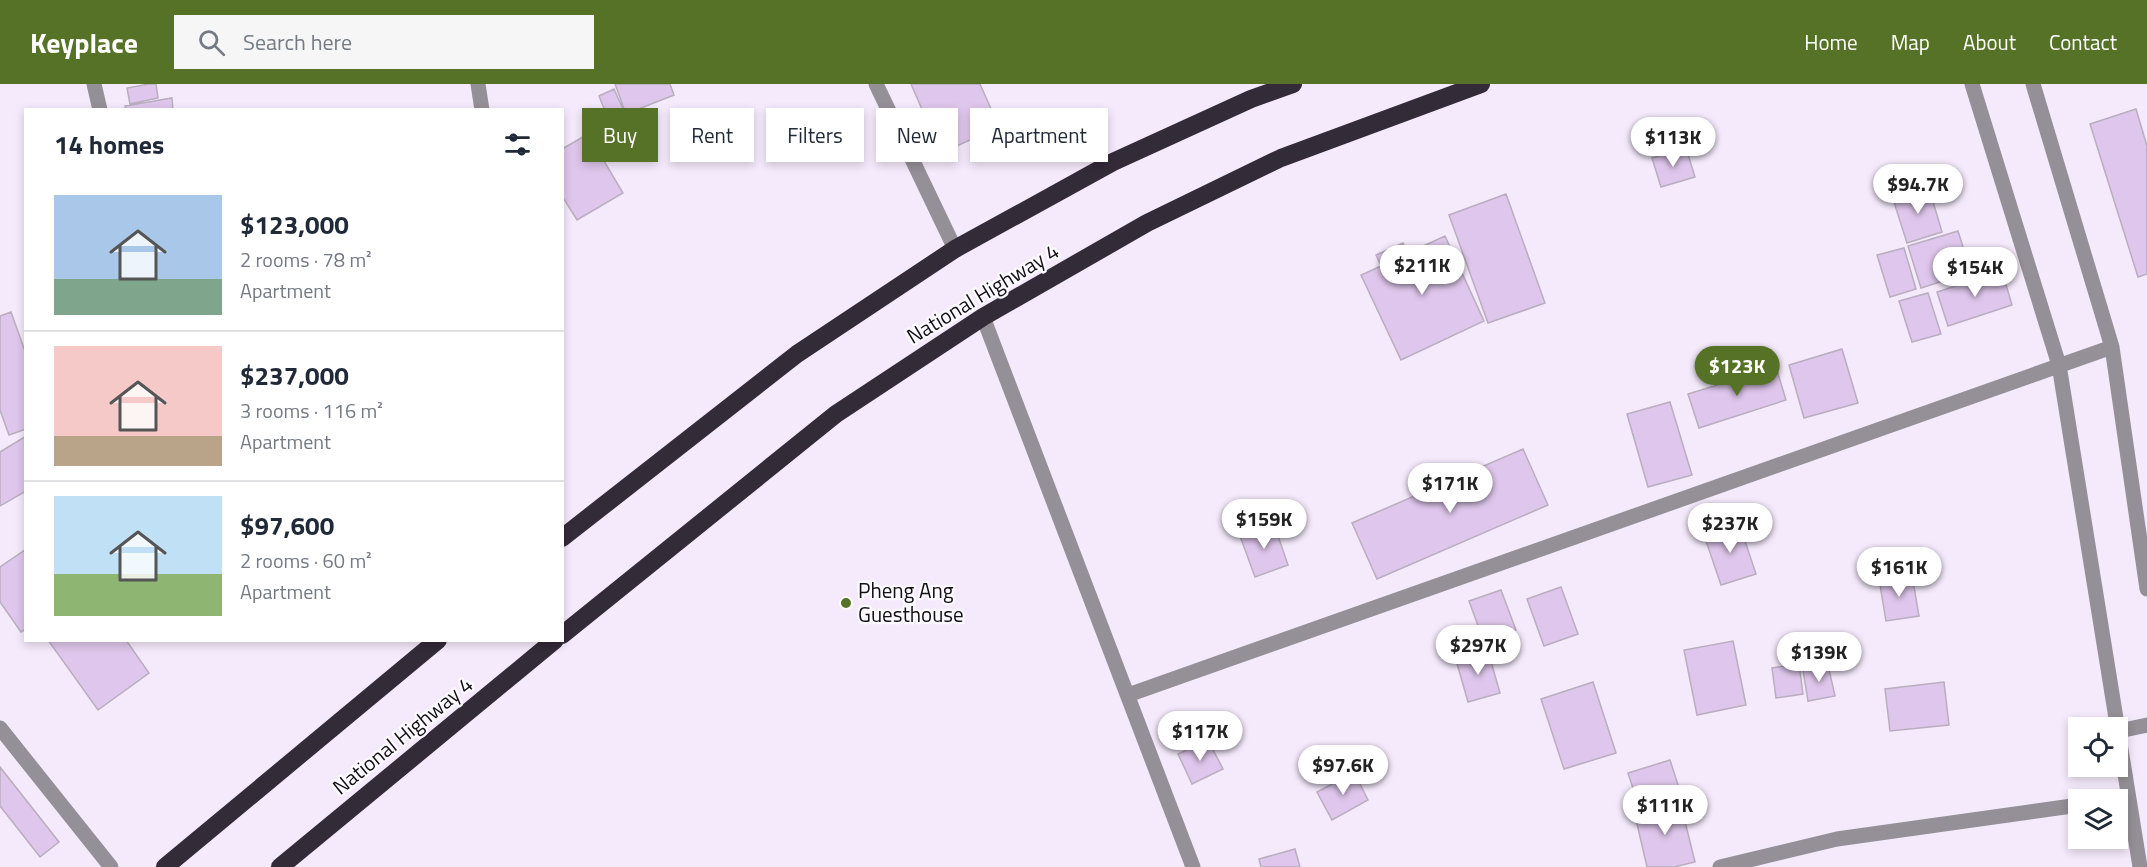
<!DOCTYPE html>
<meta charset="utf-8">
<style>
:root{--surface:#fff;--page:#f6f6f7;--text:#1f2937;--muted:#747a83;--line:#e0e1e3;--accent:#557227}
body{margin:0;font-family:"Titillium Web",sans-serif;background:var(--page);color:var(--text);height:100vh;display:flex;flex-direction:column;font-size:22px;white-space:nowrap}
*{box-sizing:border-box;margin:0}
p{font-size:20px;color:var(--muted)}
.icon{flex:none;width:33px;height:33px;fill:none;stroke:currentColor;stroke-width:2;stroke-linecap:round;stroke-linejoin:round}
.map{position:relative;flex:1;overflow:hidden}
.drawer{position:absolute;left:24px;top:24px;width:540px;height:534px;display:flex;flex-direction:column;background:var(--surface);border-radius:0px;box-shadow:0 3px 9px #0003}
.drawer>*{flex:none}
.guide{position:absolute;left:582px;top:24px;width:570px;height:54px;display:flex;gap:12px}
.tools{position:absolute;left:2068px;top:633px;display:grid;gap:12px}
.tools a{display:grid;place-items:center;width:60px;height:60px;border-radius:0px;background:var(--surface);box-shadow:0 3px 9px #0003;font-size:30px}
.price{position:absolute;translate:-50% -51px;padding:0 14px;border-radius:21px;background:#fff;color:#222;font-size:20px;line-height:39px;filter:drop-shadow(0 2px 3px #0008)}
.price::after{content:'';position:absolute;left:50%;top:36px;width:18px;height:14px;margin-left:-9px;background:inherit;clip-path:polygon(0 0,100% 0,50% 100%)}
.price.current{background:var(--accent);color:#fff}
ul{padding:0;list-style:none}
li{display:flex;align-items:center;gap:18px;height:150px;padding:0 30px}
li+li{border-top:2px solid var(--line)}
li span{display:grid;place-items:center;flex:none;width:168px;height:120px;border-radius:0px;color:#555}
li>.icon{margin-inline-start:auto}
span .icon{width:72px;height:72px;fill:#fffc;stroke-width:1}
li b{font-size:26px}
h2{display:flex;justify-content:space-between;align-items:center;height:72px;padding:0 30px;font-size:26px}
.tag{padding:0 21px;border-radius:0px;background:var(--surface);box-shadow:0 3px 9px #0003;font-size:21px;line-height:54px}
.tag.current{background:var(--accent);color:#fff}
header{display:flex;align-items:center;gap:36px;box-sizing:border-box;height:84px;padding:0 30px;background:var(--accent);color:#fff}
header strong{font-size:28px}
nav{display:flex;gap:33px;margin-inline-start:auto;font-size:21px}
.search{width:420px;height:54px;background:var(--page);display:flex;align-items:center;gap:15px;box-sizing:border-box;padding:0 21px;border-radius:0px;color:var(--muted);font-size:22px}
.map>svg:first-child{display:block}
</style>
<header>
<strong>Keyplace</strong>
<div class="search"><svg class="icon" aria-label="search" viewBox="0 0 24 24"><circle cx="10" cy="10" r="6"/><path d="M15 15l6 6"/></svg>Search here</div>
<nav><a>Home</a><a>Map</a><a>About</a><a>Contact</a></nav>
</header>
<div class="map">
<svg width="2147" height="783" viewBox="0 0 2147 783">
<rect width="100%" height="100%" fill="#f5eafc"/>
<path fill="#dfc6ec" stroke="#b8aebe" stroke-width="1.5" d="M149 0H156L158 14 130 20 127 4Z
M615 0H670L674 11 626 30Z
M911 0H980L999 43 941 69Z
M614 5 623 25 607 32 599 12Z
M172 14 173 26H126L125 22Z
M2136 25 2147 62V190L2138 193 2090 40Z
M588 50 623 109 577 136 562 112V65Z
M1686 64 1695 93 1661 103 1652 74Z
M1929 104 1942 148 1907 159 1893 115Z
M1506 110 1545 219 1488 239 1449 131Z
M1958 147 1971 188 1921 204 1908 162Z
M1445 152 1484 237 1401 276 1361 191 1381 182 1376 171 1403 159 1408 169Z
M1904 164 1916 205 1890 213 1877 171Z
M2002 187 2012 221 1948 242 1937 208Z
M1928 209 1941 250 1912 258 1899 217Z
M11 228 26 270V345L9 351 0 326V232Z
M1842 265 1858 319 1804 334 1789 281Z
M1776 283 1786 316 1699 344 1688 310Z
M1670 318 1692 391 1648 403 1627 330Z
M26 352V407L0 422V368Z
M1523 365 1548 421 1377 495 1352 439Z
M1739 439 1756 490 1721 501 1704 451Z
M1274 440 1288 481 1255 493 1240 452Z
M25 466 26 545 21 548 0 518V483Z
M1912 491 1919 532 1886 537 1879 495Z
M1561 503 1578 550 1544 562 1527 515Z
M1501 506 1516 546 1484 558 1469 517Z
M48 556H126L149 589 98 626Z
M1733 557 1746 621 1697 631 1684 566Z
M1488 567 1500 609 1468 618 1456 576Z
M1799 580 1803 610 1776 614 1772 584Z
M1828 581 1835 612 1808 617 1803 586Z
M1593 598 1616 669 1564 685 1541 615Z
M1944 598 1949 641 1890 647 1885 605Z
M1208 656 1223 685 1192 700 1178 670Z
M1670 676 1681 710 1639 723 1628 689Z
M0 683 59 758 40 773 0 722Z
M1354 688 1368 716 1332 736 1317 708Z
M1680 717 1695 778 1674 783H1647L1634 727Z
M1295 765 1300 783H1261L1259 775Z"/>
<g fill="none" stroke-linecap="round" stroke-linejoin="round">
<path stroke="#959097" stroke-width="15" d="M94 0 100 26
M478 0 482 26
M876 0 955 165
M1972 0 2059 281 2140 783
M2033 0 2112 263 2147 505
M983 233 1193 783
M1128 611 2112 263
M0 644 111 783
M2119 647 2147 641
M1720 783 1837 755 2079 721"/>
<path stroke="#332b38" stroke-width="18" d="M562 454 797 270 955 165 1113 78 1251 15 1293 0
M562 551 836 330 983 233 1147 139 1281 74 1481 0
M165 783 438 556
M280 783 555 556"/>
</g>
<circle fill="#557227" stroke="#fdfbff" stroke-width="2" cx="846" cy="519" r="6"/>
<g text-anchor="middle" stroke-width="4.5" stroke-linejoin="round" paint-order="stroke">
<g font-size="21" fill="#130f15" stroke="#fdfbff">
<text transform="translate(983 210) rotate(-31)" y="7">National Highway 4</text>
<text transform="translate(403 652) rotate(-39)" y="7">National Highway 4</text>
</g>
<g font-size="21" fill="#130f15" stroke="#fdfbff" text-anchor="start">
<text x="858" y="514">Pheng Ang<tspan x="858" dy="24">Guesthouse</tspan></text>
</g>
</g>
</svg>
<div class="tools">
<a><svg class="icon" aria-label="locate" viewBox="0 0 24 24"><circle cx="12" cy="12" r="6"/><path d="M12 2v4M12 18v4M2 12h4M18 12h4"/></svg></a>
<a><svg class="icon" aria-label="layers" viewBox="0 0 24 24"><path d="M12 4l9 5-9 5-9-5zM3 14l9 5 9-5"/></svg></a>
</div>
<b class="price" style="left:1673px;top:84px">$113K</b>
<b class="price" style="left:1918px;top:131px">$94.7K</b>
<b class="price" style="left:1422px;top:212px">$211K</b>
<b class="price" style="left:1975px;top:214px">$154K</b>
<b class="price current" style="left:1737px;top:313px">$123K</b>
<b class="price" style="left:1450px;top:430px">$171K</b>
<b class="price" style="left:1264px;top:466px">$159K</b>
<b class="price" style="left:1730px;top:470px">$237K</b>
<b class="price" style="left:1899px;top:514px">$161K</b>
<b class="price" style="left:1478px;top:592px">$297K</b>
<b class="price" style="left:1819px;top:599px">$139K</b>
<b class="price" style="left:1200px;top:678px">$117K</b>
<b class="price" style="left:1343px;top:712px">$97.6K</b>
<b class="price" style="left:1665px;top:752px">$111K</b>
<div class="guide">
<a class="tag current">Buy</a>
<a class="tag">Rent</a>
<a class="tag">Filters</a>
<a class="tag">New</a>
<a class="tag">Apartment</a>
</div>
<section class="drawer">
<h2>14 homes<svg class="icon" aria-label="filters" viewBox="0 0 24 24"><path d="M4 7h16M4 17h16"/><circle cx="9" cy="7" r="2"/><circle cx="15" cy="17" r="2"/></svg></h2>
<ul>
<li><span style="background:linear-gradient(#a9c7e8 70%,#7fa58c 0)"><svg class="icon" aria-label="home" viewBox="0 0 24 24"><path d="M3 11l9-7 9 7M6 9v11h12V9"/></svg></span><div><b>$123,000</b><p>2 rooms · 78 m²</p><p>Apartment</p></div></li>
<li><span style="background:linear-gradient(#f6c9c9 75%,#b9a48a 0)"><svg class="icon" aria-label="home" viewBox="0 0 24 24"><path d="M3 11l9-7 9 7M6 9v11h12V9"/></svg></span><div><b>$237,000</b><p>3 rooms · 116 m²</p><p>Apartment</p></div></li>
<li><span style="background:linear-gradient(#bfe0f5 65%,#8fb573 0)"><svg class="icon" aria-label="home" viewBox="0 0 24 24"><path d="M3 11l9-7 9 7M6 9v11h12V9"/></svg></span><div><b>$97,600</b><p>2 rooms · 60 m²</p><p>Apartment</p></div></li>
</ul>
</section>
</div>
